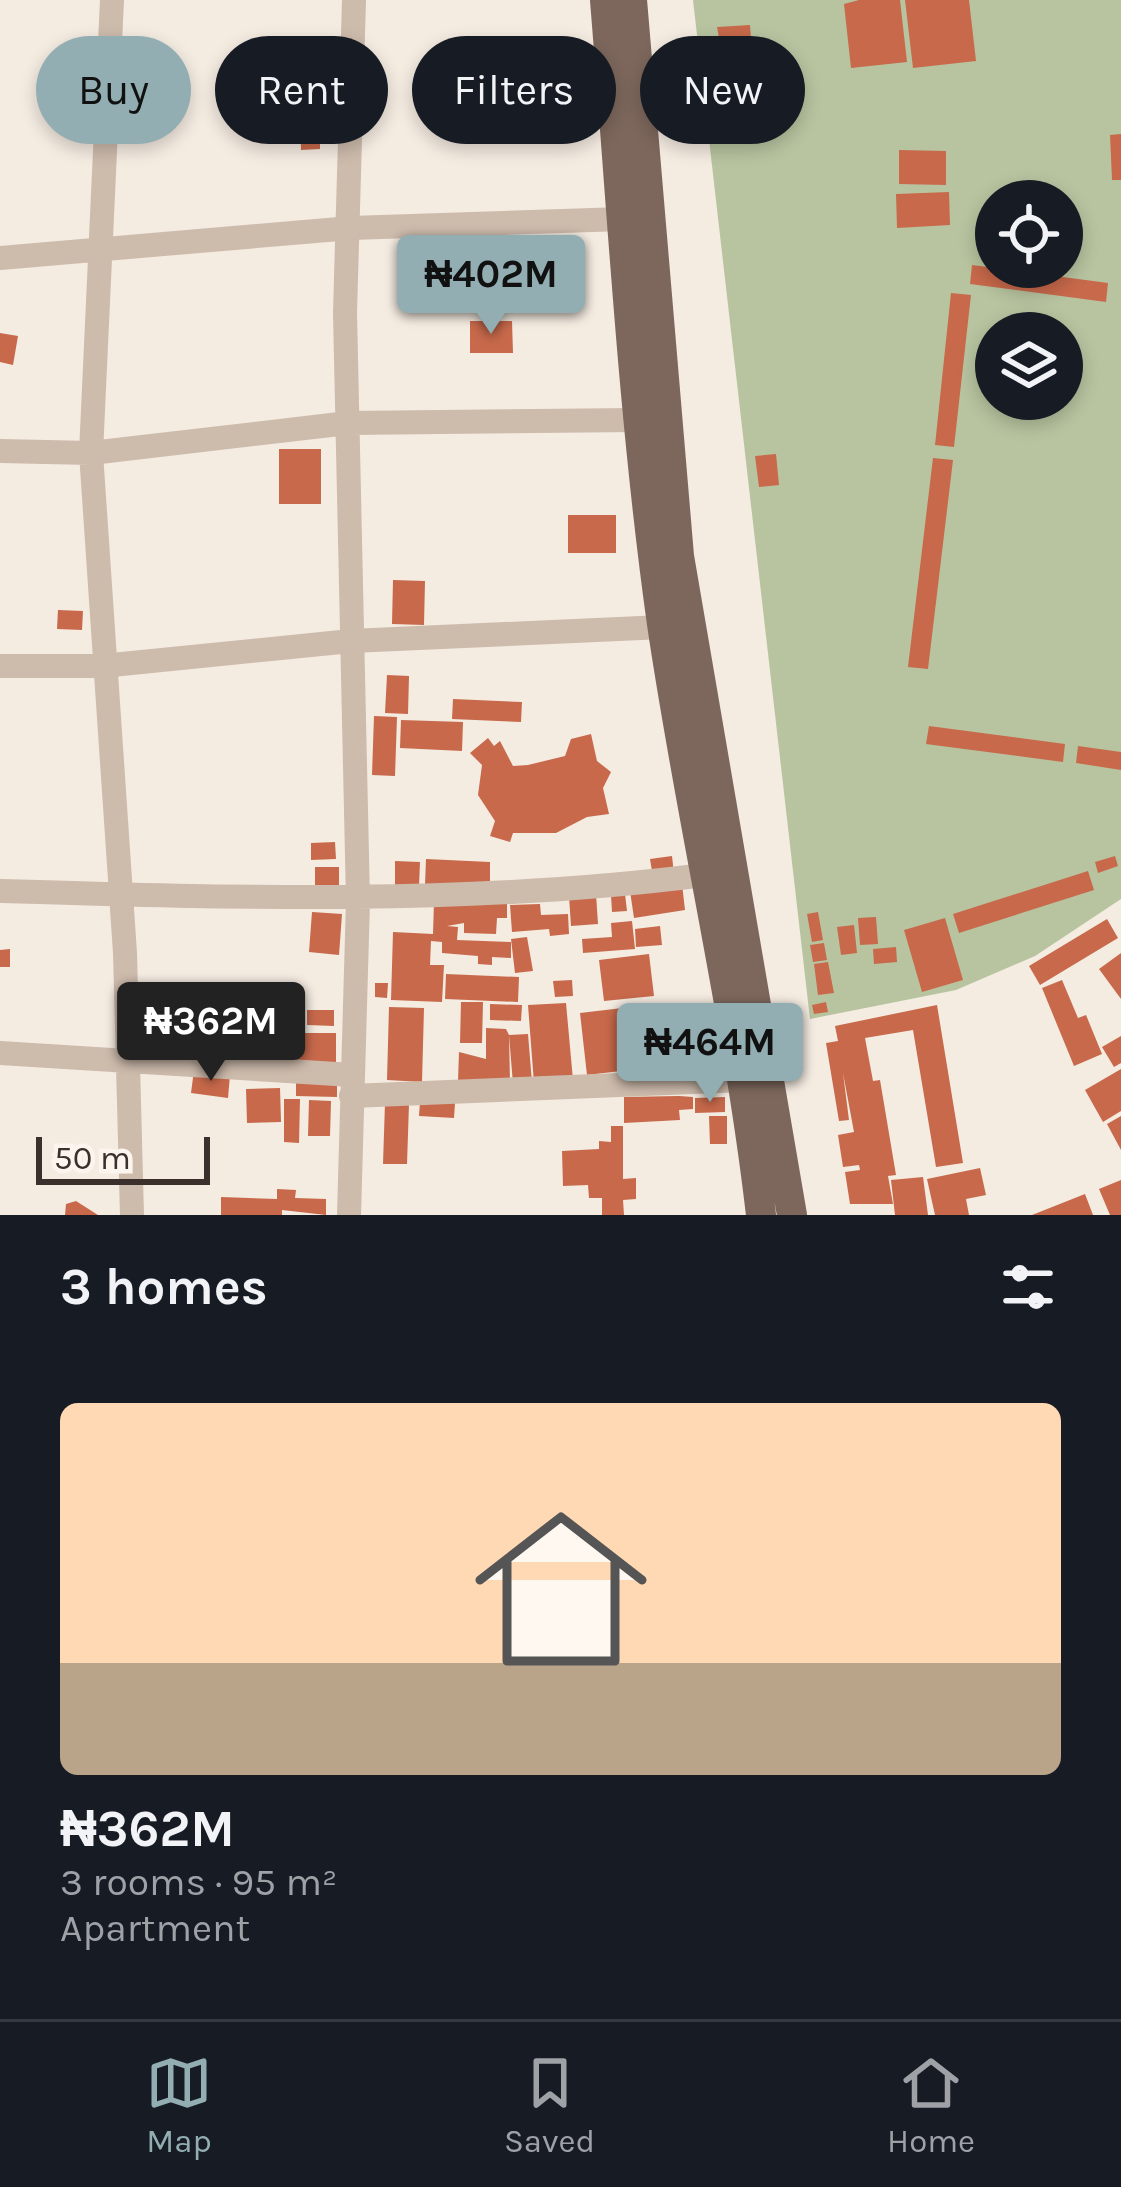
<!DOCTYPE html>
<meta charset="utf-8">
<style>
:root{--surface:#171b24;--page:#20242c;--text:#f1f3f6;--muted:#9ea1a6;--line:#363941;--accent:#92aeb2}
body{margin:0;font-family:Karla,sans-serif;background:var(--page);color:var(--text);height:100vh;display:flex;flex-direction:column;font-size:45px;white-space:nowrap}
*{box-sizing:border-box;margin:0}
p{font-size:39px;color:var(--muted)}
.icon{flex:none;width:66px;height:66px;fill:none;stroke:currentColor;stroke-width:2;stroke-linecap:round;stroke-linejoin:round}
.map{position:relative;height:1215px;overflow:hidden}
.side{display:flex;flex-direction:column;background:var(--surface);flex:1}
.side>*{flex:none}
.top-card{position:absolute;left:36px;top:36px;width:1050px;height:108px;display:flex;gap:24px}
.tools{position:absolute;left:975px;top:180px;display:grid;gap:24px}
.tools a{display:grid;place-items:center;width:108px;height:108px;border-radius:50%;background:var(--surface);box-shadow:0 6px 18px #0003;font-size:60px}
.scale{position:absolute;left:36px;bottom:30px;width:174px;box-sizing:border-box;padding-left:12px;border:6px solid #3b302b;border-top:0;font-size:33px;line-height:42px;white-space:nowrap;color:#3b302b;-webkit-text-stroke:9px #fbf5ee;paint-order:stroke}
.price{position:absolute;translate:-50% -102px;padding:0 27px;border-radius:12px;background:var(--accent);color:#111;font-size:39px;line-height:78px;filter:drop-shadow(0 3px 6px #0008)}
.price::after{content:'';position:absolute;left:50%;top:72px;width:36px;height:27px;margin-left:-18px;background:inherit;clip-path:polygon(0 0,100% 0,50% 100%)}
.price.selected{background:#222;color:#fff}
ul{padding:0;list-style:none}
li{display:grid;align-content:center;gap:24px;height:636px;padding:0 60px}
li+li{border-top:3px solid var(--line)}
li span{display:grid;place-items:center;height:372px;border-radius:18px;color:#555}
li>.icon{margin-inline-start:auto}
span .icon{width:216px;height:216px;fill:#fffc;stroke-width:1}
li b{font-size:51px}
h2{display:flex;justify-content:space-between;align-items:center;height:144px;padding:0 60px;font-size:51px}
.tag{padding:0 42px;border-radius:54px;background:var(--surface);box-shadow:0 6px 18px #0003;font-size:42px;line-height:108px}
.tag.selected{background:var(--accent);color:#111}
.tabs{display:flex;justify-content:space-around;align-items:center;height:168px;border-top:3px solid var(--line);background:var(--surface);font-size:33px;color:var(--muted)}
.tabs a{display:grid;justify-items:center;gap:6px}
.tabs .selected{color:var(--accent)}
.map>svg:first-child{display:block}
</style>
<div class="map">
<svg width="1121" height="1215" viewBox="0 0 1121 1215">
<rect width="100%" height="100%" fill="#f4ebe1"/>
<path fill="#b8c4a0" fill-rule="evenodd" d="M693 0H1121V899L1035 956 956 990 810 1019ZM996 201H1062V267H996ZM996 333H1062V399H996Z"/>
<path fill="#c8694b" d="M859 0H900L907 62 851 68 844 4Z
M905 0H969L976 61 913 68Z
M750 25 752 52 722 54 717 27Z
M300 110H320V149L301 150Z
M1121 134V180H1112L1110 135Z
M899 150 946 151V185L899 184Z
M949 192 950 225 897 228 896 194Z
M972 265 1108 283 1106 302 970 284Z
M951 293 971 295 954 447 935 445Z
M470 321H512L513 353H470Z
M0 333 18 336 13 365 0 362Z
M279 449H321V504H279Z
M776 454 779 485 759 487 755 456Z
M933 458 953 460 928 669 908 667Z
M568 515H616V553H568Z
M393 580 425 581 424 625 392 624Z
M58 610 83 611 82 630 57 629Z
M387 675 409 676 408 714 385 713Z
M453 699 522 702 521 722 452 719Z
M374 716 397 717 395 776 372 775Z
M401 720 463 722 462 751 400 748Z
M929 726 1065 744 1063 762 926 744Z
M591 734 597 761 611 772 603 788 609 814 587 817 556 833H513L510 842 490 836 495 821 478 795 482 765 470 753 488 738 494 746 500 741 513 766 528 765 565 756 571 739Z
M1078 746 1121 752V770L1076 763Z
M335 842 336 859 311 860V843Z
M672 856 674 874 653 877 650 859Z
M1115 856 1118 866 1098 873 1095 862Z
M426 859 490 862V888L425 885Z
M395 861 420 862 419 886 395 885Z
M315 867H339V889H315Z
M1088 871 1094 890 959 933 953 914Z
M682 884 685 910 634 918 630 891Z
M596 894 598 924 571 926 569 896Z
M625 894 627 911 612 912 611 895Z
M434 901 507 904V918H497L496 934 464 933V923L447 926 458 927 457 940 511 942V958L492 957V965L478 964V956L442 953V942L431 941 430 965H444L442 1002 391 1000 393 932 433 934Z
M540 904 541 915 568 914 569 934 550 936 549 929 512 932 510 905Z
M312 912 342 914 339 955 309 952Z
M818 912 823 940 812 942 807 914Z
M876 917 878 944 860 945 858 918Z
M945 918 963 980 922 992 904 930Z
M1107 919 1118 938 1040 985 1029 966Z
M632 921 635 949 583 953 582 939 612 937 611 923Z
M854 925 857 953 841 955 837 927Z
M660 926 662 945 636 947 635 929Z
M527 937 533 971 515 973 511 939Z
M824 943 827 960 813 962 810 945Z
M896 947 897 962 874 964 873 949Z
M10 949V967H0V950Z
M1121 953V999L1099 969Z
M649 954 654 996 604 1001 599 960Z
M828 962 834 993 818 995 814 964Z
M446 974 519 977 518 1002 445 999Z
M572 980 573 996 555 997 553 981Z
M1062 980 1078 1018 1086 1015 1102 1054 1074 1066 1042 988Z
M375 983H388L387 998 375 997Z
M461 1002H483L482 1043H460Z
M826 1002 828 1012 814 1014 812 1005Z
M566 1003 573 1080 534 1083 528 1005Z
M490 1004 522 1005 521 1021 490 1020Z
M648 1005 655 1067 587 1075 580 1013Z
M937 1005 963 1163 936 1167 913 1030 865 1038 873 1081 880 1080 896 1175 888 1176 893 1204H850L845 1172 860 1170 859 1165 843 1167 838 1135 854 1132 843 1073 849 1120 839 1121 826 1043 838 1041 835 1026Z
M389 1007 424 1008 422 1082 387 1080Z
M307 1010H334V1026L307 1025Z
M704 1014 711 1063 665 1069 659 1019Z
M486 1028 506 1029 509 1035 510 1083 458 1081 459 1052 486 1059Z
M295 1033H336V1062H295Z
M528 1034 532 1083 513 1084 509 1035Z
M1121 1036V1063L1114 1067 1102 1047Z
M1121 1069V1111L1103 1122 1085 1090Z
M194 1070 230 1075 228 1098 191 1093Z
M296 1076 337 1077V1097L296 1096Z
M280 1088 281 1122 247 1123 246 1089Z
M679 1096 693 1097V1109L679 1110 680 1120 624 1123V1097Z
M725 1097V1112L695 1113V1098Z
M284 1099H300L299 1143 284 1142Z
M309 1100 331 1101 330 1136H308Z
M420 1101 455 1103 454 1118 419 1116Z
M385 1103 409 1104 407 1164H383Z
M709 1116H727V1144H710Z
M1121 1116V1150L1107 1124Z
M611 1126H623V1179L636 1178V1199L623 1200 624 1215H602V1198H589L588 1185 563 1186 562 1151 599 1149V1141L611 1142Z
M980 1168 986 1195 966 1199 969 1215H935L927 1179Z
M923 1177 928 1215H895L891 1180Z
M1121 1180V1215H1110L1099 1189Z
M277 1189 296 1190 295 1198 326 1199V1215L282 1210V1215H221V1197L277 1199Z
M1085 1194 1093 1215H1032Z
M76 1201 98 1215H65L66 1204Z"/>
<g fill="none" stroke-linecap="round" stroke-linejoin="round">
<path stroke="#cdbbac" stroke-width="24" d="M112 0 91 453 125 953 132 1215
M0 258 351 228 623 219
M0 451 91 453 348 423 636 420
M0 666H102L351 641 663 627
M0 891C236 898 470 905 704 875
M0 1053 352 1075
M351 1096 743 1080
M349 1215 358 901 345 313 354 0"/>
<path stroke="#7d675c" stroke-width="30" d="M605 0C622 208 633 417 662 624 691 822 738 1016 761 1215
M632 0 679 556 792 1215"/>
</g>
</svg>
<div class="tools">
<a><svg class="icon" aria-label="locate" viewBox="0 0 24 24"><circle cx="12" cy="12" r="6"/><path d="M12 2v4M12 18v4M2 12h4M18 12h4"/></svg></a>
<a><svg class="icon" aria-label="layers" viewBox="0 0 24 24"><path d="M12 4l9 5-9 5-9-5zM3 14l9 5 9-5"/></svg></a>
</div>
<div class="scale">50 m</div>
<b class="price" style="left:491px;top:337px">₦402M</b>
<b class="price selected" style="left:211px;top:1084px">₦362M</b>
<b class="price" style="left:710px;top:1105px">₦464M</b>
<div class="top-card">
<a class="tag selected">Buy</a>
<a class="tag">Rent</a>
<a class="tag">Filters</a>
<a class="tag">New</a>
</div>
</div>
<section class="side">
<h2>3 homes<svg class="icon" aria-label="filters" viewBox="0 0 24 24"><path d="M4 7h16M4 17h16"/><circle cx="9" cy="7" r="2"/><circle cx="15" cy="17" r="2"/></svg></h2>
<ul>
<li><span style="background:linear-gradient(#ffd9b3 70%,#b9a48a 0)"><svg class="icon" aria-label="home" viewBox="0 0 24 24"><path d="M3 11l9-7 9 7M6 9v11h12V9"/></svg></span><div><b>₦362M</b><p>3 rooms · 95 m²</p><p>Apartment</p></div></li>
</ul>
</section>
<nav class="tabs">
<a class="selected"><svg class="icon" aria-label="map" viewBox="0 0 24 24"><path d="M3 6l6-2 6 2 6-2v14l-6 2-6-2-6 2zM9 4v14M15 6v14"/></svg>Map</a>
<a><svg class="icon" aria-label="saved" viewBox="0 0 24 24"><path d="M7 4h10v16l-5-4-5 4z"/></svg>Saved</a>
<a><svg class="icon" aria-label="home" viewBox="0 0 24 24"><path d="M3 11l9-7 9 7M6 9v11h12V9"/></svg>Home</a>
</nav>
